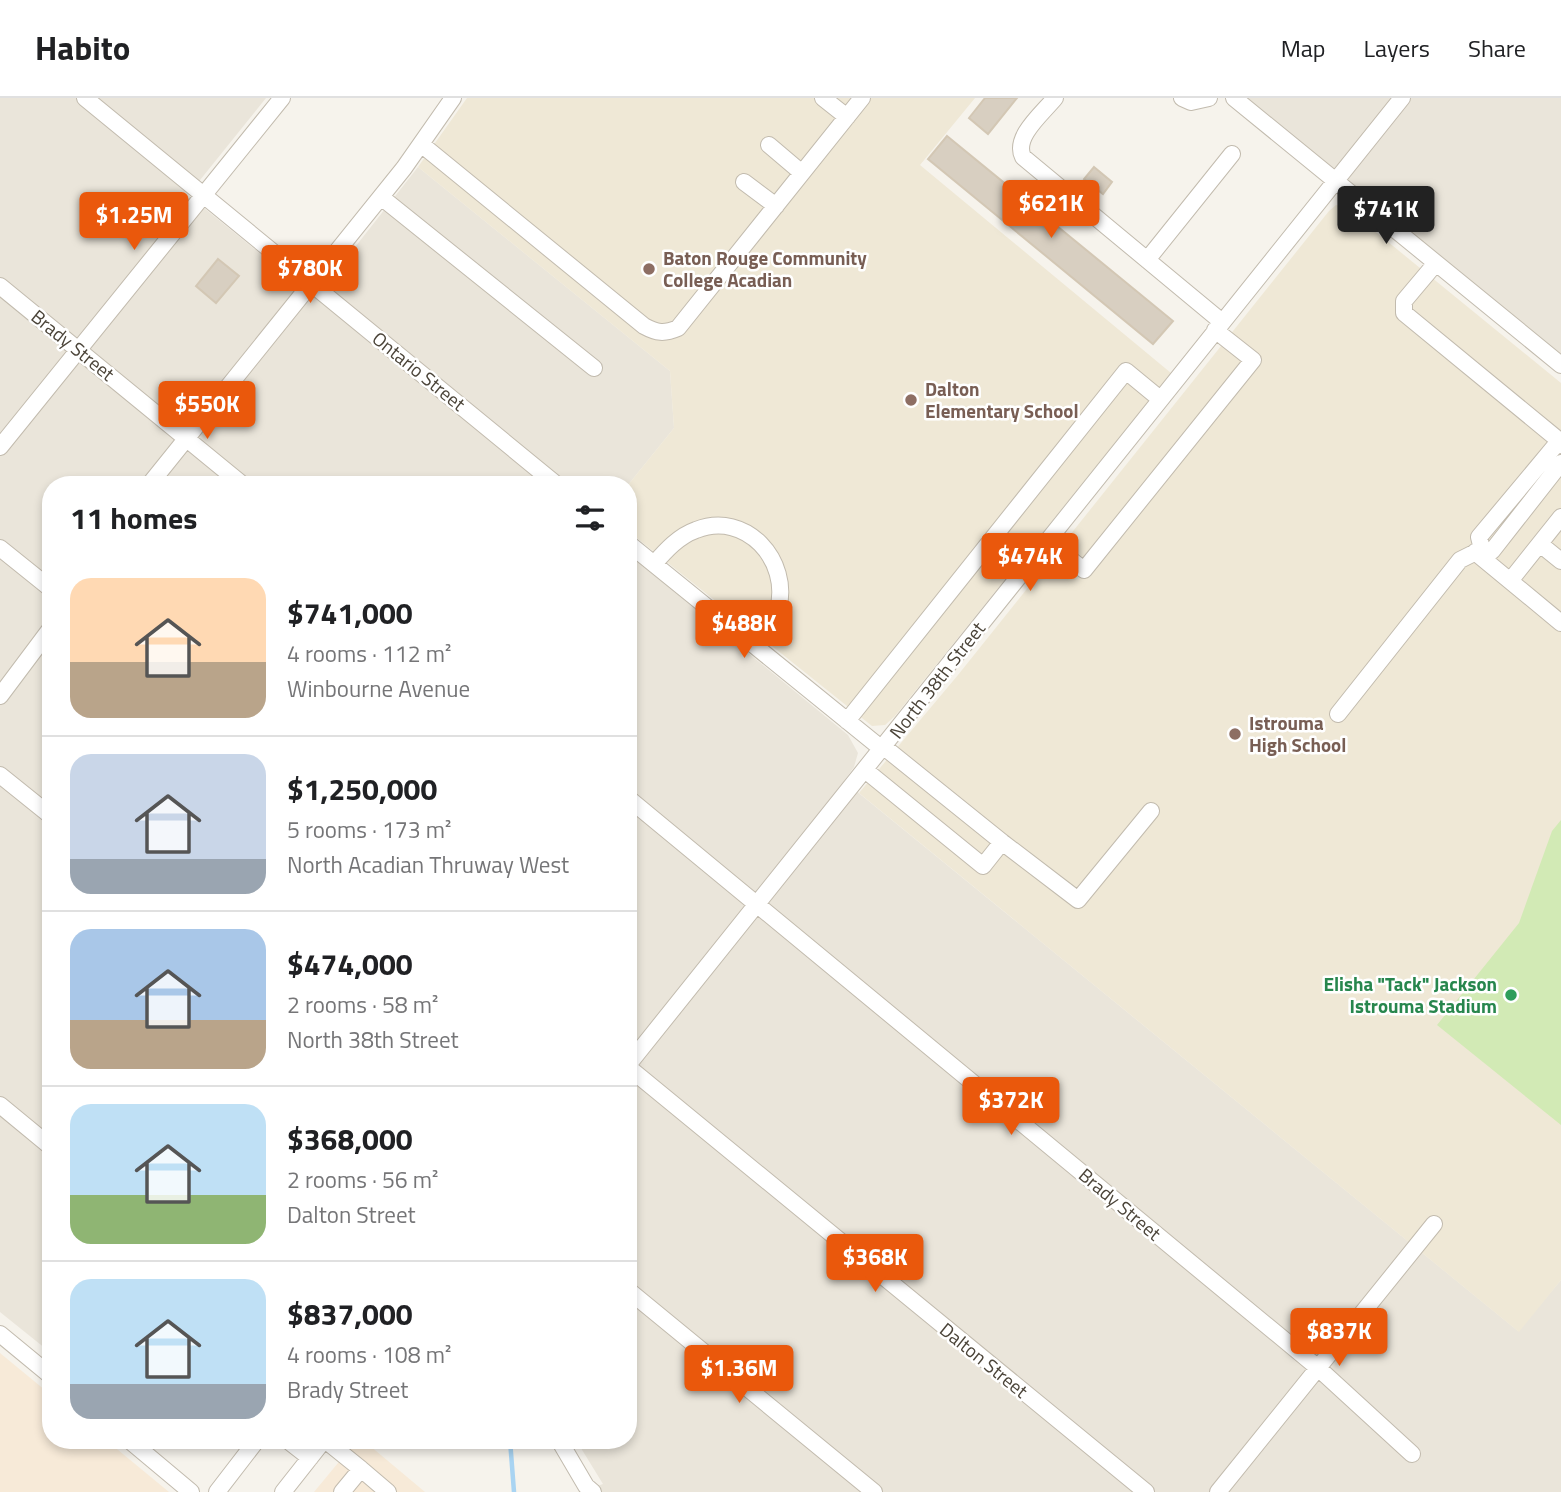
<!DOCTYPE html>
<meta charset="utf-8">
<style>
:root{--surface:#fff;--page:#f2f2f2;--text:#202124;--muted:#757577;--line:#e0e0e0;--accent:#ea580c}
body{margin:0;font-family:"Titillium Web",sans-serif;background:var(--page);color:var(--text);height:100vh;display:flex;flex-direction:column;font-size:26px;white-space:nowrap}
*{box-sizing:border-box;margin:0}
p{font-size:23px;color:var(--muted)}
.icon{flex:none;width:38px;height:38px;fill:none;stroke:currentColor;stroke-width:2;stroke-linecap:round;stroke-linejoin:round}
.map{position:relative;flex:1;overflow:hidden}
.details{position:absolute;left:42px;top:378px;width:595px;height:973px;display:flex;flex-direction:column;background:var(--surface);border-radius:28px;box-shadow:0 4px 10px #0003}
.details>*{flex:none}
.price{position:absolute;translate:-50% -60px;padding:0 16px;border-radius:7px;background:var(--accent);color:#fff;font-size:23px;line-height:46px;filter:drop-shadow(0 2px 4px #0008)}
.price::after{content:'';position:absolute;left:50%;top:42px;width:21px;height:16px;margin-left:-10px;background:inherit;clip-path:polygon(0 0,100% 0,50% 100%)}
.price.on{background:#222;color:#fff}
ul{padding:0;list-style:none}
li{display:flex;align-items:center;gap:21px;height:175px;padding:0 28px}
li+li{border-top:2px solid var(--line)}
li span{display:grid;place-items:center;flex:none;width:196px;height:140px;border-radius:21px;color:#555}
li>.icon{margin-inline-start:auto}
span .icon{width:84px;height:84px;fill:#fffc;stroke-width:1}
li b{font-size:30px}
h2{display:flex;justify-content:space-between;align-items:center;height:84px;padding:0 28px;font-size:30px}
header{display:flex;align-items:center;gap:42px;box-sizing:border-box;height:98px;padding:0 35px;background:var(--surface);border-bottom:2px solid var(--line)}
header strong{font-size:33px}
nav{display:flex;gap:38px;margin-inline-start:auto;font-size:24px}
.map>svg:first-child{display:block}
</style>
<header>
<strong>Habito</strong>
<nav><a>Map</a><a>Layers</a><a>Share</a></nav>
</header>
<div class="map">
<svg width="1561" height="1394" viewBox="0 0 1561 1394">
<rect width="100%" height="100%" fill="#f6f3ec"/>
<path fill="#eae5da" d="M0 0H266L188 97 315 200 418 69 670 273 674 330 628 387H51V1255L0 1214Z
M1236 0H1561V265Z
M628 456 848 637 858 655 854 669 844 683 1518 1233 1561 1182V1394H579L603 1386 576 1342H628Z"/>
<path fill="#f7ead8" d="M0 1255 51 1297V1342H106L169 1394H0Z
M357 1342H363L425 1394H314Z"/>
<path fill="#efe8d6" d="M467 0H975L920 67 1171 275 895 618 885 627 872 628 628 433V387L674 330 670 273 418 69Z
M1336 107 1344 108 1561 285V1182L1519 1234 859 695 958 577 1329 113Z"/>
<path fill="#d2eab5" d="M1561 722V1027L1437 927 1519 825 1552 733Z"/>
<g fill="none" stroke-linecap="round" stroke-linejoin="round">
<path stroke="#a9d4f2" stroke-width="4.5" d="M510 1342 514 1394"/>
</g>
<path fill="#d8cfc1" stroke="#d3c7b4" stroke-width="2" d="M985 0H1017L988 36 969 20Z
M947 38 1173 223 1153 246 928 61Z
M1094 69 1112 84 1103 96 1084 81Z
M218 161 239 178 216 205 196 188Z"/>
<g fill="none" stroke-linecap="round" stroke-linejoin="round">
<defs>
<path id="minor" d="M85 0 557 387
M823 0 847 19
M1055 0C1043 15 1013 39 1023 59L1222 224
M1182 0 1191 4 1209 0
M1234 0 1561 267
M421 46 644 228C657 235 664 236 678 230L862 0
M769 47 802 75
M744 84 776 108
M381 99 594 270
M1147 162 1232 56
M1436 165 1404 203V215L1561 344
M0 188 243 387
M1561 347 1555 348 1479 439 1482 451 1492 453 1561 365
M0 349 282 0
M149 387 404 70 453 0
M1047 443 1084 472 1253 262 1215 232
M628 445 882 651
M1540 446 1561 463
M0 450 51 491
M1475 454 1561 525
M654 466C666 452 679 438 696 432 746 412 791 463 778 511 774 524 763 536 754 547
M1510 483 1561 419
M0 598 51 530
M1338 616 1460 462 1482 451
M847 623 1126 273 1160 301
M865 672 983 768 1002 744 884 649
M0 677 51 718
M628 700 1317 1269 1412 1356
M1002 744 1078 802 1151 713
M628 967 1402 0
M628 969 1146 1394
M0 1007 51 1049
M628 1192 874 1394
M0 1236 51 1278
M129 1342 191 1394
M287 1342 310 1360
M325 1342 361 1371
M559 1342 586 1388 593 1394
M217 1394 257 1342
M283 1394 324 1342
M342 1394 361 1371 388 1394
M1218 1394 1434 1126"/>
</defs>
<use href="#minor" stroke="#c2bbae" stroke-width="18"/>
<use href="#minor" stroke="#fff" stroke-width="16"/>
</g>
<g fill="#8d6e63" stroke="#fff" stroke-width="2.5">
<circle cx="649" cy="171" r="7"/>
<circle cx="911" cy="302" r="7"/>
<circle cx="1235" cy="636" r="7"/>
</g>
<circle fill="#2e9e5b" stroke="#fff" stroke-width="2.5" cx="1511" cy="897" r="7"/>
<g text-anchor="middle" stroke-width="5" stroke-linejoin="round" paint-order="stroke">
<g font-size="19" font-weight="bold" fill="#785e54" stroke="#fff" text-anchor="start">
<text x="663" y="167">Baton Rouge Community<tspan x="663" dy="22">College Acadian</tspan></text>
<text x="925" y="298">Dalton<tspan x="925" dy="22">Elementary School</tspan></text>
<text x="1249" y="632">Istrouma<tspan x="1249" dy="22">High School</tspan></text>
</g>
<g font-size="19" fill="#4b4439" stroke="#fff">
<text transform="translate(73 247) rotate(39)" y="7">Brady Street</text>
<text transform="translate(419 273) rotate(39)" y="7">Ontario Street</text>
<text transform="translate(937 582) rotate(-52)" y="7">North 38th Street</text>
<text transform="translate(1120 1106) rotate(40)" y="7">Brady Street</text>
<text transform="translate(984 1262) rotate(39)" y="7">Dalton Street</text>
</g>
<g font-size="19" font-weight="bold" fill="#27864d" stroke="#fff" text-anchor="end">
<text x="1497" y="893">Elisha "Tack" Jackson<tspan x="1497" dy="22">Istrouma Stadium</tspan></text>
</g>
</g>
</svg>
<b class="price" style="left:1051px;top:142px">$621K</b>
<b class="price on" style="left:1386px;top:148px">$741K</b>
<b class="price" style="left:134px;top:154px">$1.25M</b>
<b class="price" style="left:310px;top:207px">$780K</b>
<b class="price" style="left:207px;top:343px">$550K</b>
<b class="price" style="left:1030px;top:495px">$474K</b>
<b class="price" style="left:744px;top:562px">$488K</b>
<b class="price" style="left:1011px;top:1039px">$372K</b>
<b class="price" style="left:875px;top:1196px">$368K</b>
<b class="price" style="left:1339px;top:1270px">$837K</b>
<b class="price" style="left:739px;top:1307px">$1.36M</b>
<section class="details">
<h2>11 homes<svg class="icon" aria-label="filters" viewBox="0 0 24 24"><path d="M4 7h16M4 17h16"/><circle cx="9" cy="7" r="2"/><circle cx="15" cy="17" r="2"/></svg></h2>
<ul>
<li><span style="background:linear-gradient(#ffd9b3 60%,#b9a48a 0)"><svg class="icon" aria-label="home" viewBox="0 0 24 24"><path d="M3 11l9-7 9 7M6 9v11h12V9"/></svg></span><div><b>$741,000</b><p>4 rooms · 112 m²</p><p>Winbourne Avenue</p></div></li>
<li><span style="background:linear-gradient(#c9d6e8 75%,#9aa5b1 0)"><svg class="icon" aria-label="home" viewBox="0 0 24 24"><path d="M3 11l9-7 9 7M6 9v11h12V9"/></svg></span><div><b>$1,250,000</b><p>5 rooms · 173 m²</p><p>North Acadian Thruway West</p></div></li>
<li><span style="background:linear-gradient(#a9c7e8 65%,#b9a48a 0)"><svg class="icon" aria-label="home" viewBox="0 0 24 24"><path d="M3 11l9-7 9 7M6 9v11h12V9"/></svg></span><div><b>$474,000</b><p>2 rooms · 58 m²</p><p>North 38th Street</p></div></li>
<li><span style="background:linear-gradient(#bfe0f5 65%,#8fb573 0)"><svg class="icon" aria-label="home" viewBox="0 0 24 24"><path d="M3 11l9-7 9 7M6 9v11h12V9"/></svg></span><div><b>$368,000</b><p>2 rooms · 56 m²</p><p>Dalton Street</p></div></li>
<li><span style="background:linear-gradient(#bfe0f5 75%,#9aa5b1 0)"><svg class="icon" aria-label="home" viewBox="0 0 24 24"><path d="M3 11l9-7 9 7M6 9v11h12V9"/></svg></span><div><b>$837,000</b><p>4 rooms · 108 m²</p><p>Brady Street</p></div></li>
</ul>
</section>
</div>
